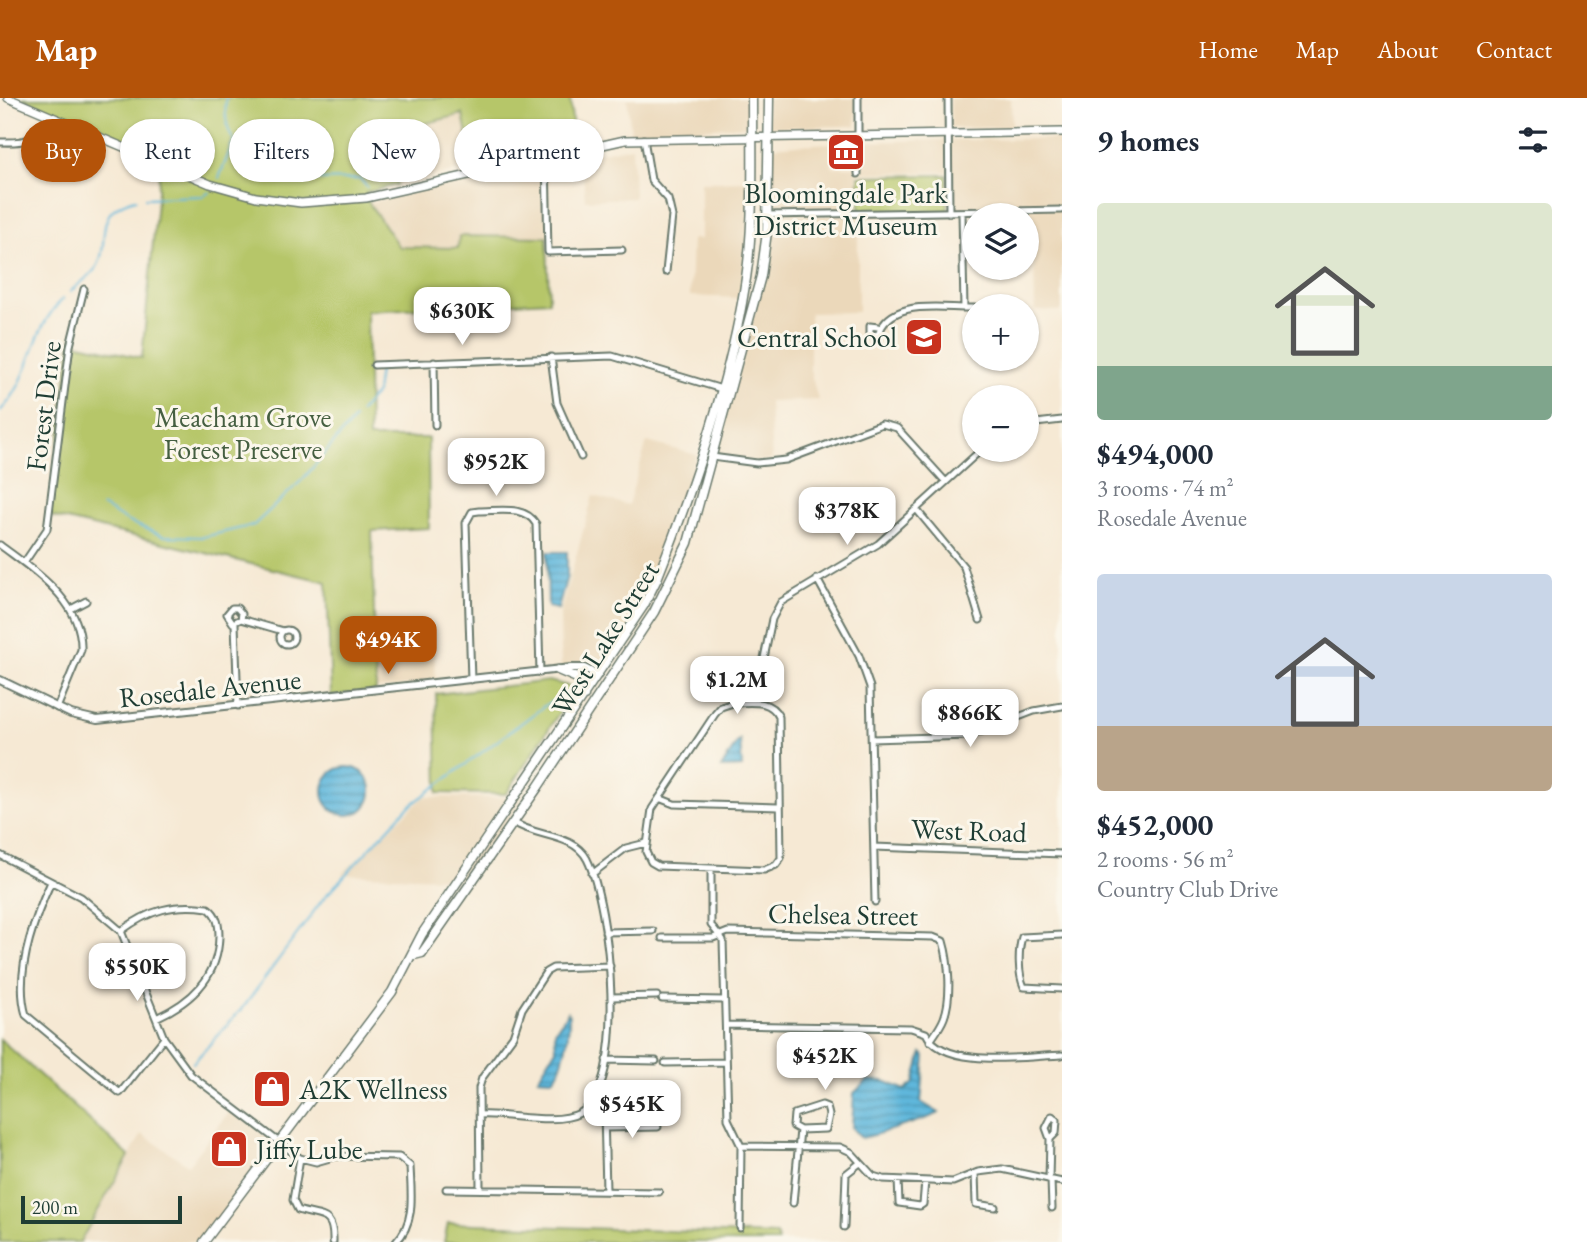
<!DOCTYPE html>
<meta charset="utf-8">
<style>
:root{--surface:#fff;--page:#f2f2f3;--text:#1f2937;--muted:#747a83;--accent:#b45309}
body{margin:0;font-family:"EB Garamond",serif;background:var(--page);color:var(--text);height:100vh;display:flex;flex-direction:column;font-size:26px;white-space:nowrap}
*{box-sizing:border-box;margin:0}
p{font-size:23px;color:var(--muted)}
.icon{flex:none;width:38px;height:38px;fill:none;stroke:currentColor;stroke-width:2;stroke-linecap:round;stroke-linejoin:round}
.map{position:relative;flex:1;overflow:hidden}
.drawer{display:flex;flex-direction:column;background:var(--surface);width:525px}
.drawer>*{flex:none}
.banner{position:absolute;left:21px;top:21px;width:665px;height:63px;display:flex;gap:14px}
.tools{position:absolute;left:962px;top:105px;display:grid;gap:14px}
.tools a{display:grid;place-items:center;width:77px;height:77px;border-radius:50%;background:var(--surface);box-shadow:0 2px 5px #0004;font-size:35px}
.scale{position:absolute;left:21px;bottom:18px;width:161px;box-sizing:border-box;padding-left:7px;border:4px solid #1f3d34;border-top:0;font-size:19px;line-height:24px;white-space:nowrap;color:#1f3d34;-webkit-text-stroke:5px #fbf7ec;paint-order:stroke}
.price{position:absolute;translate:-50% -60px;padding:0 16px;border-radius:14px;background:#fff;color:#222;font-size:23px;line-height:46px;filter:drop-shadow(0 2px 4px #0008)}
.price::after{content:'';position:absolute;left:50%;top:42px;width:21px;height:16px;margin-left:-10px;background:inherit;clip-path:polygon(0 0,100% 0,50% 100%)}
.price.selected{background:var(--accent);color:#fff}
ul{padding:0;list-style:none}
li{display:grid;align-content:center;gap:14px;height:371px;padding:0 35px}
li span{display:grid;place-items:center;height:217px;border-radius:7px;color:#555}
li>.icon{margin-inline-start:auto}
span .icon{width:126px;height:126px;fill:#fffc;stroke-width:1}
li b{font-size:30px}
h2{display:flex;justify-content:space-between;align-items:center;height:84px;padding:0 35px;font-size:30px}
.chip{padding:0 24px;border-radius:32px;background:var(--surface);box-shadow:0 2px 5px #0004;font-size:24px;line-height:63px}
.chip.selected{background:var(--accent);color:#fff}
header{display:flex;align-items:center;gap:42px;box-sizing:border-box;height:98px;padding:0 35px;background:var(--accent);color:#fff}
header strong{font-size:33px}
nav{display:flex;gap:38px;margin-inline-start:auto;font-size:24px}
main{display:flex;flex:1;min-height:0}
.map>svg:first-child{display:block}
</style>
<header>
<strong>Map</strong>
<nav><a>Home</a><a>Map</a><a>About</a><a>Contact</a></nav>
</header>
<main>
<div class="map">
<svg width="1062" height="1144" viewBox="0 0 1062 1144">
<defs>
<pattern id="water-rules" width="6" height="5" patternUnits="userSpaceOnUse" patternTransform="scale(1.75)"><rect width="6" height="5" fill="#5fb7dc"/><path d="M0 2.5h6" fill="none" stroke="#4e96b3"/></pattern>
</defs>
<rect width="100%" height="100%" fill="#fbf7ec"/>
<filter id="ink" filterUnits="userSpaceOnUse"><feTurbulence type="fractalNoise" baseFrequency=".0143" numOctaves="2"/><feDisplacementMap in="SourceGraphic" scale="14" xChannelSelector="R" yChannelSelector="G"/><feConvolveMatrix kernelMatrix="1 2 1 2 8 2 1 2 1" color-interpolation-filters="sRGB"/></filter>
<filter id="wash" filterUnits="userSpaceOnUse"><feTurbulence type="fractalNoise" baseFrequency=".00686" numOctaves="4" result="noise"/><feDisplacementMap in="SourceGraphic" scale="28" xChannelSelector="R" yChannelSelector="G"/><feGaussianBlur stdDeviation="1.57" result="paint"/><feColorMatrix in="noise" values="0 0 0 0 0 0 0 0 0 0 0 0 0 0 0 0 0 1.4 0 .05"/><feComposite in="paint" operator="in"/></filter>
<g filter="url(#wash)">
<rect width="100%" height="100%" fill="#f6e9d4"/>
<path fill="#ebd8ba" d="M627 0H750V28L631 35Z
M767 0H856V28L768 29Z
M950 0H1011L1012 29 951 30Z
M463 16 473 69 397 87 387 35Z
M1062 41V213H1035L1033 115 950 114 949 42Z
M947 42 948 74 859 75V44Z
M832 45V69H857V115H766L767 49Z
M632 49 634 100 585 102 582 57Z
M548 63 550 139 459 138 458 150 398 149 369 105Z
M749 83 747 163 739 200 690 198 692 141H701V84Z
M766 118H858V214L810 215V272L818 302 769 304 772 362 757 363 714 358 748 244 765 168Z
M647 344 697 357 670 441 648 495 597 575 561 570 560 515 593 398 628 407Z
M433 531 436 584 376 591 375 536Z
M424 699 520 700 511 720 467 781 342 776Z
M231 1011 276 1046 202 1144H80L142 1036 188 1067Z"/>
<path fill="#b6c669" stroke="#6a824e" stroke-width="2" d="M22 0H570L574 46 473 69 463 16 387 35 397 87 366 94 369 105 399 149 458 150 459 138 547 139 549 203 367 213 369 340H428L429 430 372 433 376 593 331 598 327 484 50 418 71 244 142 260 161 61Z
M947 77 948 114 860 115 859 78Z
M549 583 568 588 572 592 570 598 506 696 438 695 436 596Z
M0 941 129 1058 80 1144H0Z
M448 1125 777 1137 778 1144H444Z"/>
<path fill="url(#water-rules)" stroke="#3f7a88" stroke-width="2" d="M547 454H567V478L558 511 548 509Z
M740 642 742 669 721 670 737 645Z
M323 693a24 24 0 1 1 48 0a24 24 0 1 1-48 0Z
M568 914C572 925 563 976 552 981L538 980 556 951 555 933Z
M922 955 925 958 921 1004 939 1015C936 1018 867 1040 861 1040L852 1030 854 995 868 982 884 983 905 992 914 985Z"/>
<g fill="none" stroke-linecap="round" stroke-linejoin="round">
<path stroke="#5fb7dc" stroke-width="2" d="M226 0C222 40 237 51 270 70
M275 72 303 81
M219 80 233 44
M310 82 360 81 367 89
M145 100 203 98 210 94
M70 194C78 186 93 177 98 167 111 142 90 112 136 101
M0 313C33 282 28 234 63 201
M360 314 376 295 379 272
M102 408 127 423 163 438 203 439 254 427 303 381 354 321
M193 965 245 907 323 801 407 710 547 606 566 597"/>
</g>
</g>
<g filter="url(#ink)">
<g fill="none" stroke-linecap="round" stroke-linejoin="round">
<defs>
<path id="minor" d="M858 0V76
M948 0 949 115
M644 41 651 82 668 101 672 118 666 174
M0 44C30 45 33 42 50 19
M546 59 548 154 622 152
M962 115 964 210
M767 117 1062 112
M878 229 870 228V236L878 237C891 199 940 211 975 210
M551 259 557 305 581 359
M434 264 435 327
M374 267 612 258 725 292
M1027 326 1062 322
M712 359 757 365 786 362 882 326 897 330 946 384
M916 411 964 469 980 522
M0 447C34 473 83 503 81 552L57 610
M24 465 47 431 70 248 84 191
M817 481 859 558 870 589 875 804
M71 511 86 503
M241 521 242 516 237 510H232L227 516 233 525 241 521 283 533
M235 526 238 608
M280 539a7 7 0 1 1 14 0a7 7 0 1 1-14 0Z
M762 570 772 521 781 504 878 446 981 352
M471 582 466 425 472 414 479 413C499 413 525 407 536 426L540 575
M733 605C750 605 770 600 779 619L781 760 776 767 764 772 658 768 651 764 646 754 652 711 715 616 721 609Z
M872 641 969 638 1034 613 1062 608
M659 700 674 706 778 709
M874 749 1062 756
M0 757 81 799 121 833 164 940 191 977 300 1060 293 1102 298 1112C321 1120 334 1113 333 1144
M711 771V827L723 842 728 1021 741 1048 740 1130
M592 776 626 750 646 745
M51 784C34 821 14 876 26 917L120 995 164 940
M121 833C149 812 174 805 208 810 218 817 219 828 219 839 218 880 191 904 156 920
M605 834 653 833
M1062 837 1022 839C1018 853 1018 876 1024 889L1062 891
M662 840H713L728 834 933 839 943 843C949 863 952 899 944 920 941 928 935 936 930 943
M116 880 138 871
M611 899 657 898
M662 901 724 902
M726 927 911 930 926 935C943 972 1028 958 1062 957
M606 962 656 963
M665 965 726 964
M595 1004 604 1015 606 1092
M480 1017C508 1015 555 1028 580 1015 630 987 610 807 587 761 573 735 537 740 513 724
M605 1030 658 1029
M741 1048 840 1049 851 1054 873 1078 883 1081 953 1084 978 1074 1002 1071 1062 1084
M300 1060 316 1064 337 1058 399 1059 410 1068C411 1095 416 1124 396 1144
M975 1075 976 1106 995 1109
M898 1082 899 1105 920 1108 923 1106 925 1083
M1049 1082 1050 1041 1046 1030 1052 1018 1057 1022 1056 1035 1050 1041
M1051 1082 1052 1110
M480 1090 479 990 482 980 513 938 522 911 546 874 553 870 610 868
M446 1091 659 1094
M793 1105 800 1032 826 1031 829 1017 827 1009 822 1007 794 1016 793 1028 800 1032
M844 1129 846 1076 860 1065"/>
<path id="tertiary" d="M0 582 71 616 97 622 571 570H584L598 577"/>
<path id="secondary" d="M8 0 210 86 256 99 301 105 366 100 625 42 1062 34"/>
<path id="primary" d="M558 572 579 581 584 598
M414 857 422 855 538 689 654 514 688 445 761 178 767 134 769 0
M204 1144 392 894 422 836 644 507 657 481C695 385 736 267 748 165 754 110 752 55 752 0"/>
</defs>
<use href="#minor" stroke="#6a796c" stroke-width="9"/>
<use href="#tertiary" stroke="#6a796c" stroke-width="10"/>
<use href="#secondary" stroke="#6a796c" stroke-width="10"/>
<use href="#primary" stroke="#6a796c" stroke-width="11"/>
<use href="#minor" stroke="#fff" stroke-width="5"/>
<use href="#tertiary" stroke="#fff" stroke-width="6"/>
<use href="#secondary" stroke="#fff" stroke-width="7"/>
<use href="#primary" stroke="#fff" stroke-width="8"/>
</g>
</g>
<defs>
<symbol id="museum-square" viewBox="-11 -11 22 22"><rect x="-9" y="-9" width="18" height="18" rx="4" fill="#c8321e" stroke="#fbf7ec"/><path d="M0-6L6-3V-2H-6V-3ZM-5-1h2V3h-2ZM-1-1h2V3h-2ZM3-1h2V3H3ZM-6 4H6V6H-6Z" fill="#fff"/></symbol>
<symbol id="school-square" viewBox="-11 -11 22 22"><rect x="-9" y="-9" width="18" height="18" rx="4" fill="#c8321e" stroke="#fbf7ec"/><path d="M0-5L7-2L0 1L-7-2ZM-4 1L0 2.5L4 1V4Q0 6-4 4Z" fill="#fff"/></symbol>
<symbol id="shop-square" viewBox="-11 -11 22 22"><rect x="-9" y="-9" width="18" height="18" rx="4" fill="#c8321e" stroke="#fbf7ec"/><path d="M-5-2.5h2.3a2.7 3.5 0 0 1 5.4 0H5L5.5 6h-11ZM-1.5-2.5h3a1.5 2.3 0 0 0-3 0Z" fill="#fff"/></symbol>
</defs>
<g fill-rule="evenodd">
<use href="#museum-square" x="824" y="32" width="44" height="44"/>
<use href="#school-square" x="902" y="217" width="44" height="44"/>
<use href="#shop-square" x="250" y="969" width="44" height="44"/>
<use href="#shop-square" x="207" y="1029" width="44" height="44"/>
</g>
<g text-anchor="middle" stroke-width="6" stroke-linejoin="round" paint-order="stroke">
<g font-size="28" fill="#1f3d34" stroke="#fbf7ec" text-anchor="start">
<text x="846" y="105" text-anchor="middle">Bloomingdale Park<tspan x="846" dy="32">District Museum</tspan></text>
<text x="897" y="249" text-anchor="end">Central School</text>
<text x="299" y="1001">A2K Wellness</text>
<text x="256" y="1061">Jiffy Lube</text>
</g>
<g font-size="28" fill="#1f3d34" stroke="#fbf7ec">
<text transform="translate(43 308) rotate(-83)" y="10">Forest Drive</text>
<text transform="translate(605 540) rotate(-58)" y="10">West Lake Street</text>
<text transform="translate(210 590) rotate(-6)" y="10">Rosedale Avenue</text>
<text transform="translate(969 732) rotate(2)" y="10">West Road</text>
<text transform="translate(843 816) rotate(1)" y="10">Chelsea Street</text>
</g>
<g font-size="28" fill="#455f41" stroke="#fbf7ec">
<text x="243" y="329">Meacham Grove<tspan x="243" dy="32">Forest Preserve</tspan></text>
</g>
</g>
</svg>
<div class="tools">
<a><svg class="icon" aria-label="layers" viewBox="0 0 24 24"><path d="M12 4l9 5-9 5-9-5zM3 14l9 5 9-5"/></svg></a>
<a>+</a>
<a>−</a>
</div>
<div class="scale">200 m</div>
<b class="price" style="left:462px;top:249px">$630K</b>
<b class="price" style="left:496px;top:400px">$952K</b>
<b class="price" style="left:847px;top:449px">$378K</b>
<b class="price selected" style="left:388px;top:578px">$494K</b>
<b class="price" style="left:737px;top:618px">$1.2M</b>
<b class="price" style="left:970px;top:651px">$866K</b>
<b class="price" style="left:137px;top:905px">$550K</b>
<b class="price" style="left:825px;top:994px">$452K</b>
<b class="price" style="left:632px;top:1042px">$545K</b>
<div class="banner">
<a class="chip selected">Buy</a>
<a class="chip">Rent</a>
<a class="chip">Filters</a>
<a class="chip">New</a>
<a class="chip">Apartment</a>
</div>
</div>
<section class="drawer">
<h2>9 homes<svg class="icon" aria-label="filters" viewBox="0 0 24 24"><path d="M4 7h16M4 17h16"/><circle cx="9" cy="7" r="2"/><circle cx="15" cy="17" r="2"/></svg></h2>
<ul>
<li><span style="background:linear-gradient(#dfe7d0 75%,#7fa58c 0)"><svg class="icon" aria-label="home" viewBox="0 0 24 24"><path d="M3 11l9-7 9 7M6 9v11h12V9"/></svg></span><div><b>$494,000</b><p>3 rooms · 74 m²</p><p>Rosedale Avenue</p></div></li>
<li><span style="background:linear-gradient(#c9d6e8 70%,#b9a48a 0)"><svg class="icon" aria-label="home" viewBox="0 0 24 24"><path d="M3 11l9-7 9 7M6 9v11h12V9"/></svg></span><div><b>$452,000</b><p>2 rooms · 56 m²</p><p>Country Club Drive</p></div></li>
</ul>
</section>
</main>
